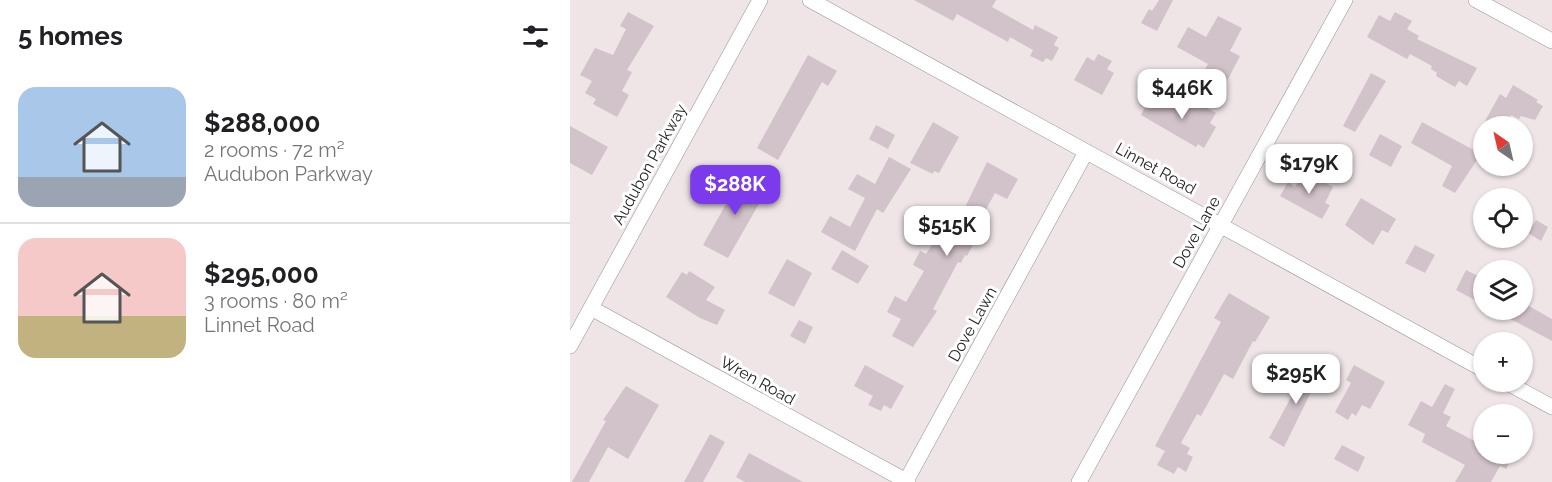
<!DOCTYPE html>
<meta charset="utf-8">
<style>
:root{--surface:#fff;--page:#f6f6f6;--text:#202124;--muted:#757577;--line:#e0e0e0;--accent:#7c3aed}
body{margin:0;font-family:Raleway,sans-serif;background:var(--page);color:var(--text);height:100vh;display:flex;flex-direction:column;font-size:22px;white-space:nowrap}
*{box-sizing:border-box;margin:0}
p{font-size:20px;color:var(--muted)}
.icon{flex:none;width:33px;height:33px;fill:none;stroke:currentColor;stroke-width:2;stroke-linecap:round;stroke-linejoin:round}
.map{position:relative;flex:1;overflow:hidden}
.drawer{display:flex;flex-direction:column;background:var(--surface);width:570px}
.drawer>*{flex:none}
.needle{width:39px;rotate:326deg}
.buttons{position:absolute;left:903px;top:116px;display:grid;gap:12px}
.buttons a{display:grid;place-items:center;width:60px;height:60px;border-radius:50%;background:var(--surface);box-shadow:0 2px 4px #0004;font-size:30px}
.price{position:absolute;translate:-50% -51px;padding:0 14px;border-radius:12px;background:#fff;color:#222;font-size:20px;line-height:39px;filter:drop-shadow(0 2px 3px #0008)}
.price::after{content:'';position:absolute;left:50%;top:36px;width:18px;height:14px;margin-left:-9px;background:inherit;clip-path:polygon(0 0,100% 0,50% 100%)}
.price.current{background:var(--accent);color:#fff}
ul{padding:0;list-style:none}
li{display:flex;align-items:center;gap:18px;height:150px;padding:0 18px}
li+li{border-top:2px solid var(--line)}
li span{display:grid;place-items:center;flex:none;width:168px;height:120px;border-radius:18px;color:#555}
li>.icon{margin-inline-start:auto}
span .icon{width:72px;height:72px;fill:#fffc;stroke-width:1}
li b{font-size:26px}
h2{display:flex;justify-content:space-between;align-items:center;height:72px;padding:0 18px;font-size:26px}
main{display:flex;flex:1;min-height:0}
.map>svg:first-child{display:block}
</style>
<main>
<section class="drawer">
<h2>5 homes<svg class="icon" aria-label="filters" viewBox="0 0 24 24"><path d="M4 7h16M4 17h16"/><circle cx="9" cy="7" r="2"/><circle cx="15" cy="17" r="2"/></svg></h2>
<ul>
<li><span style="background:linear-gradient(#a9c7e8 75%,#9aa5b1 0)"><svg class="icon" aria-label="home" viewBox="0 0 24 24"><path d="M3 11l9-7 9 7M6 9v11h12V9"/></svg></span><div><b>$288,000</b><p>2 rooms · 72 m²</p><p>Audubon Parkway</p></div></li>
<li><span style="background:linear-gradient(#f6c9c9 65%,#c2b280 0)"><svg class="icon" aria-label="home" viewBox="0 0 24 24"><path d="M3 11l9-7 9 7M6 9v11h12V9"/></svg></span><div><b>$295,000</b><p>3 rooms · 80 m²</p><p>Linnet Road</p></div></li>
</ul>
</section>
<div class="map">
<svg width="982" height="482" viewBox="0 0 982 482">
<rect width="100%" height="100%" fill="#efe5e7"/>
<path fill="#d2c2ca" d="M344 0H426L422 7 463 30 465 25 488 37 484 45 489 48 482 61 476 58 473 62 460 56 463 50 440 37 438 42 387 14 383 21Z
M589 0H603L587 31 571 23 579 9 582 11Z
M58 12 84 26 57 70 62 72 52 91 59 95 47 117 23 104 26 99 15 93 22 81 10 75 25 48 43 55 56 29 50 26Z
M825 12 842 21 837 29 849 36 847 39 907 68 897 86 889 81 885 87 866 76 867 73 861 69 862 66 840 54 837 59 797 37 809 15 820 21Z
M648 16 672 28 660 51 670 56 656 83 634 71 638 64 607 47 618 27 636 37Z
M528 54 542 61 537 69 544 73 532 95 504 80 517 57 524 61Z
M238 55 267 71 258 86 252 82 208 160 187 148Z
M801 73 816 81 785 132 773 126Z
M943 85 968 100 966 102 973 106 965 120 951 116 949 119 941 115 935 126H924L915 121 930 94 936 98Z
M582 94 616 112 622 100 646 113 640 123 646 127 634 148 628 144 626 147 571 115Z
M363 122 389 137 369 173 364 171 363 174 340 163Z
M852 122 911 154 885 193 872 186 882 166 841 143Z
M306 125 325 135 318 149 299 139Z
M0 126 38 147 22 175 0 163Z
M810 134 832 146 821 167 799 155Z
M319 157 341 169 313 213 307 209 285 251 251 232 260 216 280 227 295 198 278 189 287 174 305 184Z
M417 162 448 179 437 199 425 193 401 237 406 239 397 256 395 255 391 263 388 262 363 309 367 311 343 347 322 336 331 319 317 312 325 296 336 302 354 271 343 265 350 251 356 254 376 223 385 228Z
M734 171 763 187 755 203 760 205 752 219 710 196 718 182 725 187Z
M174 172 194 182 189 193 194 195 158 258 133 245Z
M791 198 826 219 818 233 812 230 803 245 775 225Z
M966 220 978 227 971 241 958 233Z
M845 245 865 255 855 273 835 263Z
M272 250 299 266 288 284 261 269Z
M217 259 242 273 224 307 198 293Z
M896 270 914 279V305L886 290Z
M119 271 145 287 136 300 155 310 147 325 130 318 96 297 112 272 117 275Z
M659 293 700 317 685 342 683 341 663 379 654 374 631 416 627 414 611 443 620 448 617 454 623 457 616 472 608 467 604 474 587 465 595 451 585 446 651 322 644 318Z
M952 302 982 319V341L922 309H952Z
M229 320 243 327 235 344 220 336Z
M739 364 755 372 748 386 745 384 714 447 699 438Z
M295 365 334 386 321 409 314 405 311 411 298 405 303 396 284 386Z
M784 365 815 382 800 409 792 405 786 416 782 413 778 420 765 412 781 383 776 380Z
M875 384 885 389 873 413 881 417 876 426 914 446V453H945L936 469 930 466 921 482H885L895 465 852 442 855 434 838 425 851 401 862 407Z
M56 386 89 405 58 459 38 447 19 482H2L36 421 33 420Z
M140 434 155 442 133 482H114Z
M772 445 795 457 788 472 764 459Z
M179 453 233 482H175L166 477Z"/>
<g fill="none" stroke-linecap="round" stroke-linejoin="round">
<defs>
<path id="minor" d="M240 0 914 370
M906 0 982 41
M21 308 338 482
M0 346 190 0
M934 381 982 407
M336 481 516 152
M509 482 775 0"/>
</defs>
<use href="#minor" stroke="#939393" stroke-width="16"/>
<use href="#minor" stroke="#fff" stroke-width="15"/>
</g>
<g text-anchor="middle" stroke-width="6" stroke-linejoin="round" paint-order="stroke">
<g font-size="16" fill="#1f1f1f" stroke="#fff">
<text transform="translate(79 164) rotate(-61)" y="6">Audubon Parkway</text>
<text transform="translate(586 168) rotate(29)" y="6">Linnet Road</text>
<text transform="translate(626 232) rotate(-61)" y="6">Dove Lane</text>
<text transform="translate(402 324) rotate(-61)" y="6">Dove Lawn</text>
<text transform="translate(188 380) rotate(29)" y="6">Wren Road</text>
</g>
</g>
</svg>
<div class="buttons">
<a><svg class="needle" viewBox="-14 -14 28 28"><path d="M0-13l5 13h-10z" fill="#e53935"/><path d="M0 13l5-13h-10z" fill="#757577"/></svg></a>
<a><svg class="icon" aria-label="locate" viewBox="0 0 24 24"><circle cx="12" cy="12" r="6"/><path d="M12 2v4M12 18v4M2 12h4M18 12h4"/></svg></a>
<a><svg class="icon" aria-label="layers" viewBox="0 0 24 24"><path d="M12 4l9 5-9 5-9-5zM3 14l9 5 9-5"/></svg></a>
<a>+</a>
<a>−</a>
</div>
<b class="price" style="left:612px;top:120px">$446K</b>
<b class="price" style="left:739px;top:195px">$179K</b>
<b class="price current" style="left:165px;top:216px">$288K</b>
<b class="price" style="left:377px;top:257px">$515K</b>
<b class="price" style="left:726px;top:405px">$295K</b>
</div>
</main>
